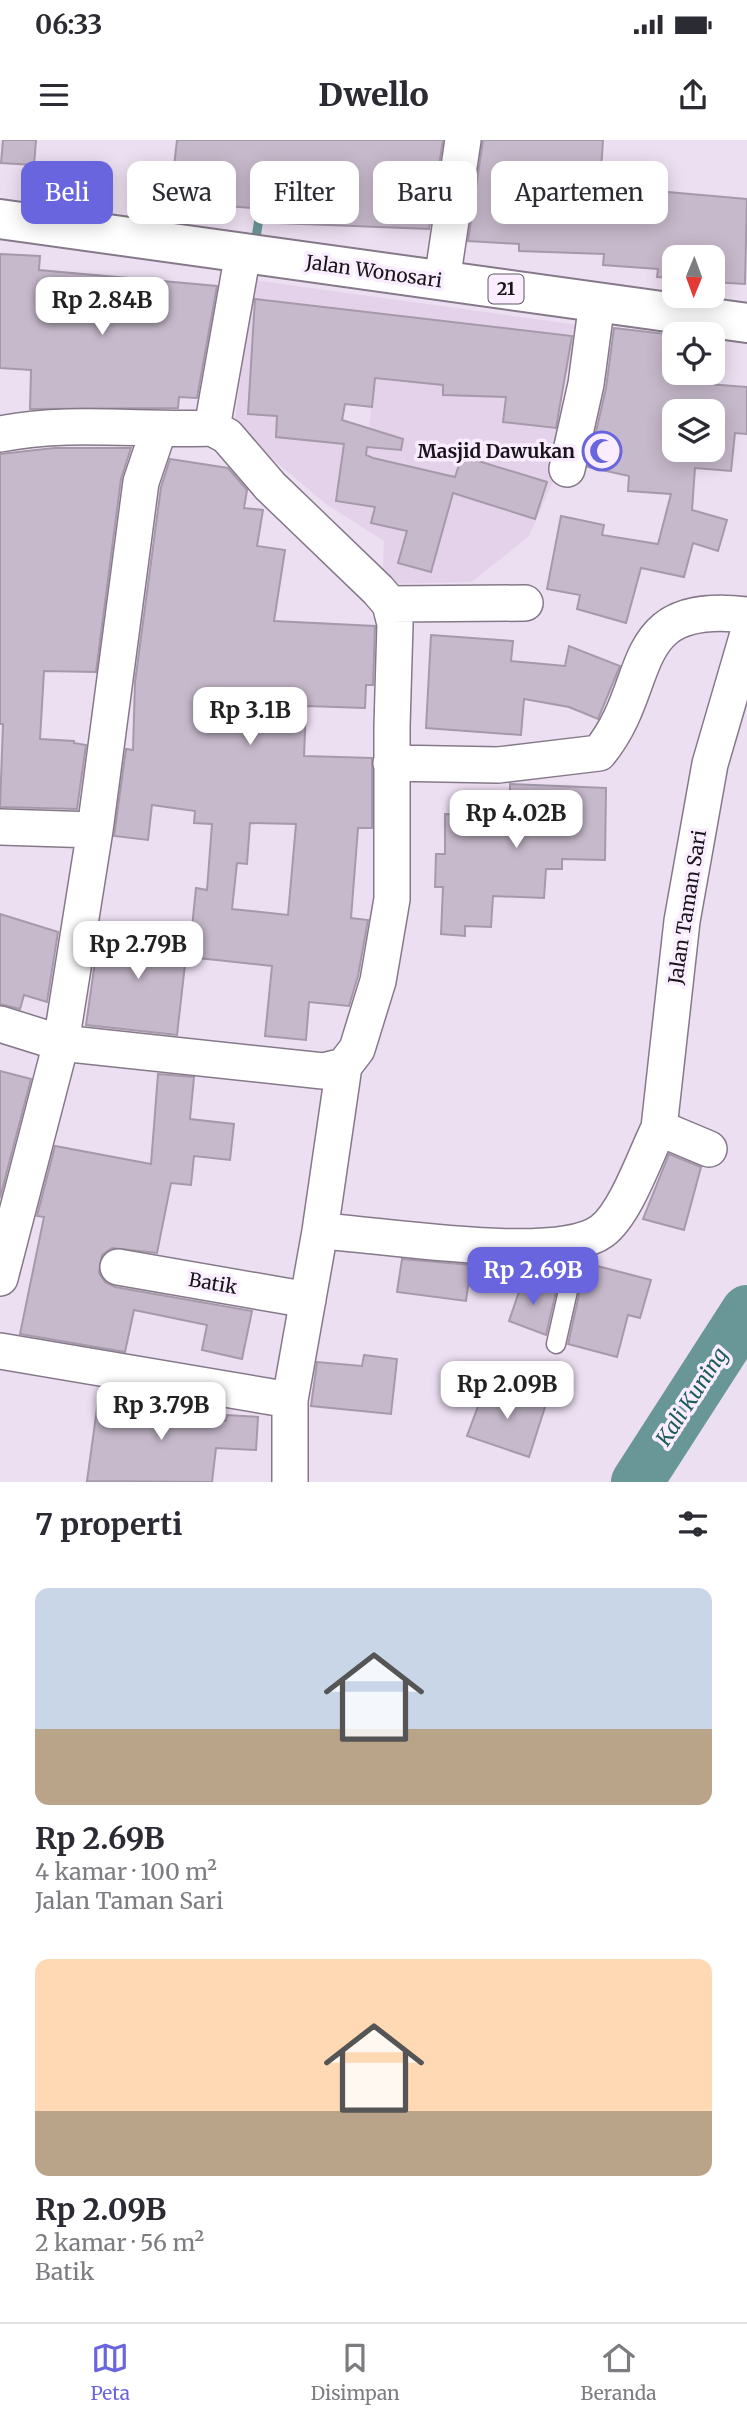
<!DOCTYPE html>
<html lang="id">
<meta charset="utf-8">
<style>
:root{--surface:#fff;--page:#f2f2f3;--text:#2b2b33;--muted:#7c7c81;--line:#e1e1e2;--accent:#6965de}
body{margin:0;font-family:Merriweather,serif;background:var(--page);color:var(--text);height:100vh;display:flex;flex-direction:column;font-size:26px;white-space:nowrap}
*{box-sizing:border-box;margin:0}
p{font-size:23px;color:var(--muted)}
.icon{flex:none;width:38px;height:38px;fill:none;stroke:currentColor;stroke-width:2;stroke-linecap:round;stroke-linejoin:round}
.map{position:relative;height:1342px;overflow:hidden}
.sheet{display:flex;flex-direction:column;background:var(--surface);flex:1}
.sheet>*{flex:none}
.banner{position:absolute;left:21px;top:21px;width:705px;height:63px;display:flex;gap:14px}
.needle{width:46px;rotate:181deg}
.fabs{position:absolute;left:662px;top:105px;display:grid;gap:14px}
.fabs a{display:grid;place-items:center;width:63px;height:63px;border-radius:14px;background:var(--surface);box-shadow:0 4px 18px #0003;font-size:35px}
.price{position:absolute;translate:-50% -60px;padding:0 16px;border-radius:14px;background:#fff;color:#222;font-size:23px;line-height:46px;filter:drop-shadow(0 2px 4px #0008)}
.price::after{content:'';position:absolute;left:50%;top:42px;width:21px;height:16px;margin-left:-10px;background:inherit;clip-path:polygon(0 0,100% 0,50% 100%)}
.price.selected{background:var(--accent);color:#fff}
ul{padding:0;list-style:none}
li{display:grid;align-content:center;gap:14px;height:371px;padding:0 35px}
li span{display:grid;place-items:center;height:217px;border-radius:14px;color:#555}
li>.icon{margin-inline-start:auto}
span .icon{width:126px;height:126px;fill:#fffc;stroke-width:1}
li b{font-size:30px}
h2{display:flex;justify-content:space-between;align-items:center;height:84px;padding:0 35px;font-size:30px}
.pill{padding:0 24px;border-radius:14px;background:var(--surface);box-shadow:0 4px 18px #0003;font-size:24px;line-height:63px}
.pill.selected{background:var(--accent);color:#fff}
.status{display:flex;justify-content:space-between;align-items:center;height:49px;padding:0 35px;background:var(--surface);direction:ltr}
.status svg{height:19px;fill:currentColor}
header{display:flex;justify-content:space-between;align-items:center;height:91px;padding:0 35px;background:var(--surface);font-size:32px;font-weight:800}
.tab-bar{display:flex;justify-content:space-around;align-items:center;height:98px;border-top:2px solid var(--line);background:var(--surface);font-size:19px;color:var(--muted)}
.tab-bar a{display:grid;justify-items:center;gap:4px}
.tab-bar .selected{color:var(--accent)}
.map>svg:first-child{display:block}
</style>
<div class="status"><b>06:33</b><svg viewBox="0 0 49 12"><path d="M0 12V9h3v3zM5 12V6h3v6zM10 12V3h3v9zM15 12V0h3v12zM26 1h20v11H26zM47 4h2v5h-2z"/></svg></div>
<header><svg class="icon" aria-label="menu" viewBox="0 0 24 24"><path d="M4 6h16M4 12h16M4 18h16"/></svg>Dwello<svg class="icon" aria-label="share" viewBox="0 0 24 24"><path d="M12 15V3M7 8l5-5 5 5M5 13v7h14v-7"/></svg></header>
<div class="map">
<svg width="747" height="1342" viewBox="0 0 747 1342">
<rect width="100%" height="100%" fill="#ecdff1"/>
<path fill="#e4d2eb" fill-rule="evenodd" d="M254 140 579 185 563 319 529 396 472 442 382 444 384 401 326 364 234 287ZM377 218 367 306 299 299ZM497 220 496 257 443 255ZM510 225 571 232 564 289 503 282ZM343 312 373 316 365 366 336 361ZM462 316 485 323 474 360 451 352ZM386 321 416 328 402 390 372 383ZM453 354 430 432 398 422Z"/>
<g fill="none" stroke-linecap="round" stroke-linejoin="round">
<path stroke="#699697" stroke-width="9" d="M255 104 262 59"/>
<path stroke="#699697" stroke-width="52" d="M637 1342 747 1171"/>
</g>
<path fill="#c6b9cb" stroke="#a599aa" stroke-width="2" fill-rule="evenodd" d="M3 0H36L34 25 1 23Z
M177 0H443L429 89 278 83V70L170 62Z
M483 0H603L600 46 747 59 745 144 712 142V117H674V138L657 137 658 129 603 125 604 114 519 111V104L468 101Z
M0 114 40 116 39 130 217 146 197 258 179 257 178 268 30 269 31 230 0 228Z
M255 159 572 196 556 288 503 282 506 257 443 255V245L375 238 372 267 345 264 342 280 403 299 401 310 367 307 366 315 373 318 455 337 462 316 547 342 535 379 453 353 431 432 398 423 407 391 371 383 375 367 336 361 344 304 276 297 277 276 248 274Z
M614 188 674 195 671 236H681V242L747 247V294L735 293 731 331 695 328 692 370 727 380 718 411 693 403 684 437 641 428 626 483 577 469 580 455 547 449 561 376 604 385 602 395 658 404 671 354 628 351 629 336 588 327 606 248ZM674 271H712V310H674Z
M54 308H131L121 339 96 532 44 531 40 599 74 601V603L86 605 77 669 0 667 3 584H0V314Z
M170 319 228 328 247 350 244 368 263 370 257 406 285 410 274 481 375 486 373 545H366L365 568 306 566 304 616 372 618V688H358L351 778 368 780 358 836 349 866 309 862 306 900 265 896 272 826 189 817 196 748 207 750 212 684 194 683 195 671 152 665 148 700 114 696 126 609 133 610 135 542 161 347ZM250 683 296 684 288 775 232 769 237 723 247 724Z
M431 495 513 501 511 521 565 526 569 506 620 526 598 579 569 567 524 559 521 595 426 588Z
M510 644 606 648 605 720 562 719V729H546L544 758 493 756 491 787 465 786V796L441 794 443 747H435L436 714H445V674L510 675Z
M0 774 58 792 47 862 24 855 20 869 0 864Z
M100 787 188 798 177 895 86 885Z
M0 931 31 939 0 1058Z
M158 934 194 937 190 979 234 984 230 1020 194 1016 191 1045 171 1043 157 1113 112 1108 102 1115 99 1133 105 1142 115 1147 252 1171 242 1219 202 1210 207 1185 134 1170 125 1212 20 1194 44 1077 37 1076 55 1006 151 1024Z
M669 1014 701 1027 684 1090 643 1079Z
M402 1119 471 1125 466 1161 397 1152Z
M586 1123 651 1140 640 1178 628 1175 617 1217 568 1204Z
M523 1140 556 1152 546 1195 509 1181Z
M364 1215 397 1219 391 1274 311 1266 317 1222 362 1226Z
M486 1245 546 1264 529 1317 467 1296Z
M99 1254 163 1261 162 1274 226 1281 227 1275 258 1277 256 1310 216 1308 212 1342 87 1341Z"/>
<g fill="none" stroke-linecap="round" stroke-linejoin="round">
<defs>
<path id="lane" d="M556 1204 579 1102"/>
<path id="street" d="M442 141 463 0
M212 288 243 113
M0 294C69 280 142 291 212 288L227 296 270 346 378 450 390 464 395 484 392 586V759L378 841 357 909 344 926 323 931 61 903 0 884
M567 329 586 244 597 162
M390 464 525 463
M391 623 498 625 599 613C656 544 621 460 747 475
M0 687 95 690
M709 1009 659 988 682 781 710 624 747 497
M320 1091C380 1094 556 1125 602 1091 626 1073 645 1016 659 988
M118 1127 308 1160
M0 1138 61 903 95 690 141 342 159 289
M0 1211 290 1260
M290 1342V1260L320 1091 344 926"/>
<path id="highway" d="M0 79 747 183"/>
</defs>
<use href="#lane" stroke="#857989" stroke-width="21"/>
<use href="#street" stroke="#857989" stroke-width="38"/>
<use href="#highway" stroke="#857989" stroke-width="42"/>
<use href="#lane" stroke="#fff" stroke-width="18"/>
<use href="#street" stroke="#fff" stroke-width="35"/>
<use href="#highway" stroke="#fff" stroke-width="38"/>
</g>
<defs>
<symbol id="mosque-ring" viewBox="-11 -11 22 22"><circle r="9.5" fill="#faedff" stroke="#6965de" stroke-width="1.5"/><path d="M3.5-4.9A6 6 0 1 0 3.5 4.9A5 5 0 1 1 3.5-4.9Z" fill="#6965de"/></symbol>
</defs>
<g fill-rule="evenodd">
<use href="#mosque-ring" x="580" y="289" width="44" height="44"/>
</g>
<g text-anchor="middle" stroke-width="7" stroke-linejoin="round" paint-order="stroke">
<rect fill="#faedff" stroke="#5c555f" stroke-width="2" x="488.5" y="134.5" width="35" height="29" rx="5"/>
<g font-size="18" font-weight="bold" fill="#18141a">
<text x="506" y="155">21</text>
</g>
<g font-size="19" fill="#18141a" stroke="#faedff">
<text transform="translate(374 131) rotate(8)" y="7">Jalan Wonosari</text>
<text transform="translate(687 767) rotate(-81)" y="7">Jalan Taman Sari</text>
<text transform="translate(213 1143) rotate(10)" y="7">Batik</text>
</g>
<g font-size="19" font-weight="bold" fill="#18141a" stroke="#faedff" text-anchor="end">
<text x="575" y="318">Masjid Dawukan</text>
</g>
<g font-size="21" font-style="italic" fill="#1c5c5d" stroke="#faedff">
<text transform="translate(692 1257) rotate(-57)" y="7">Kali Kuning</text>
</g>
</g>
</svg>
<div class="fabs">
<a><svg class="needle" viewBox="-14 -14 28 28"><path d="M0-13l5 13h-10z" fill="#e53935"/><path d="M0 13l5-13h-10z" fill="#7c7c81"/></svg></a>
<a><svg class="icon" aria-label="locate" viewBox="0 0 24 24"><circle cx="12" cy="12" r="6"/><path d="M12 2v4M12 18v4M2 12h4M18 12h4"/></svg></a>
<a><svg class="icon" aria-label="layers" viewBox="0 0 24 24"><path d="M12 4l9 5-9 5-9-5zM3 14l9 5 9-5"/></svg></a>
</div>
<b class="price" style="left:102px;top:197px">Rp 2.84B</b>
<b class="price" style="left:250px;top:607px">Rp 3.1B</b>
<b class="price" style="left:516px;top:710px">Rp 4.02B</b>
<b class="price" style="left:138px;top:841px">Rp 2.79B</b>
<b class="price selected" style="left:533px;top:1167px">Rp 2.69B</b>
<b class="price" style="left:507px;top:1281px">Rp 2.09B</b>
<b class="price" style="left:161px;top:1302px">Rp 3.79B</b>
<div class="banner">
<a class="pill selected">Beli</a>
<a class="pill">Sewa</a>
<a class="pill">Filter</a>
<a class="pill">Baru</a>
<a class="pill">Apartemen</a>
</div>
</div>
<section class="sheet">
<h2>7 properti<svg class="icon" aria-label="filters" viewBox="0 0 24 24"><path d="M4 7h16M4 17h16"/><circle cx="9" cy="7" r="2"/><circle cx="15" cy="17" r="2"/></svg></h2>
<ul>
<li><span style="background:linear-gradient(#c9d6e8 65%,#b9a48a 0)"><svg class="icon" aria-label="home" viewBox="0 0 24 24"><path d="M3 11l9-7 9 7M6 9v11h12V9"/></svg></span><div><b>Rp 2.69B</b><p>4 kamar · 100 m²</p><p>Jalan Taman Sari</p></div></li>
<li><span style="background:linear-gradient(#ffd9b3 70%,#b9a48a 0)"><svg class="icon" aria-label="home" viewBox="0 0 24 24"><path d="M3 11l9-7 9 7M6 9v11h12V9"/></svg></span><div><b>Rp 2.09B</b><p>2 kamar · 56 m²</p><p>Batik</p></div></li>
</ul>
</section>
<nav class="tab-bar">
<a class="selected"><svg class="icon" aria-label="map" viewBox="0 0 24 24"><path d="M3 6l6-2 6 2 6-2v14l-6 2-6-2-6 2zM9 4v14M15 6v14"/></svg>Peta</a>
<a><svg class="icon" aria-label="saved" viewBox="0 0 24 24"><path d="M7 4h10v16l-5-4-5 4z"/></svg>Disimpan</a>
<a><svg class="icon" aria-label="home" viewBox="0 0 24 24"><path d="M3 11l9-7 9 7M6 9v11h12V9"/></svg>Beranda</a>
</nav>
